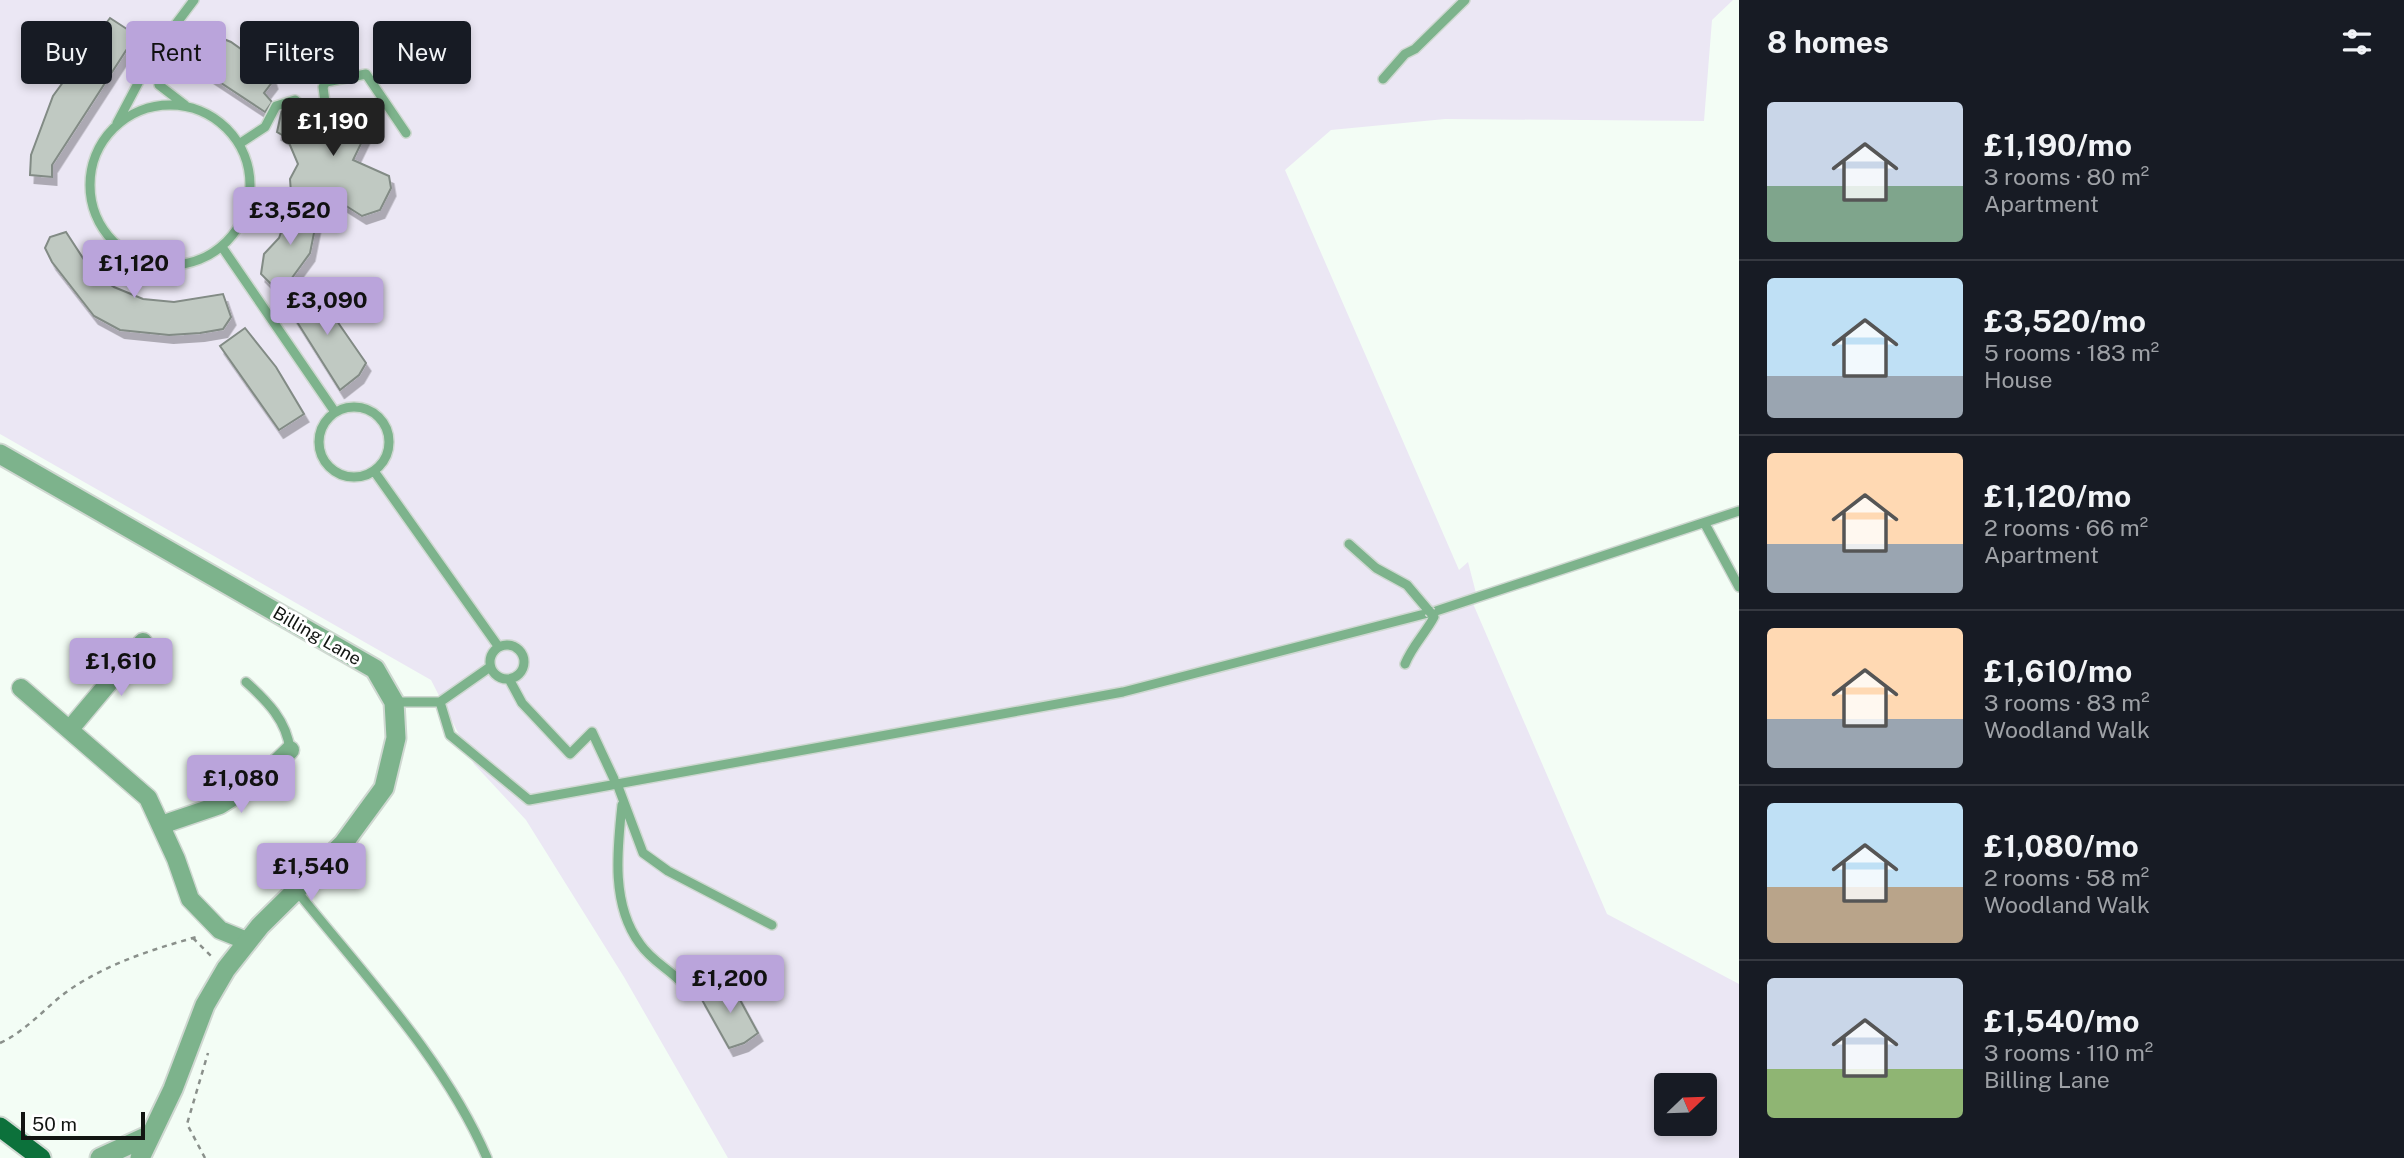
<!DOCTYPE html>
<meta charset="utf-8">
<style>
:root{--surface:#171b24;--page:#242831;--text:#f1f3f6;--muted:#9ea1a6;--line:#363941;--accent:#baa4db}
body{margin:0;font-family:"Public Sans",sans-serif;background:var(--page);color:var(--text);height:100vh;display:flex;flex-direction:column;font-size:26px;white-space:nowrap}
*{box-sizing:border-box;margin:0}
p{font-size:23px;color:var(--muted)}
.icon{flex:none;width:38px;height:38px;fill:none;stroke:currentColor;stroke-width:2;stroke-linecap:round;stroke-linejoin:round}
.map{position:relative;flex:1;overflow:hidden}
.side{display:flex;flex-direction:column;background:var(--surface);width:665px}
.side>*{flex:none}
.banner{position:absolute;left:21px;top:21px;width:665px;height:63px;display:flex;gap:14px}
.needle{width:46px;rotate:67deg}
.controls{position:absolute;left:1654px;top:1073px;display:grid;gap:14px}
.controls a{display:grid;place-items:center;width:63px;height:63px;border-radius:7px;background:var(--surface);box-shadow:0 4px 10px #0003;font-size:35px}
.scale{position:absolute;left:21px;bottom:18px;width:124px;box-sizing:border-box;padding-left:7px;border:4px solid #121512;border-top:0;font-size:19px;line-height:24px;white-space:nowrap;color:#121512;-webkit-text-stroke:5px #fff;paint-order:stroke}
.price{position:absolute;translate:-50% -60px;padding:0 16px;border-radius:7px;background:var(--accent);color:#111;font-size:23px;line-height:46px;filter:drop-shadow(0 2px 4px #0008)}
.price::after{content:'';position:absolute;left:50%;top:42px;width:21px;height:16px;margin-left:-10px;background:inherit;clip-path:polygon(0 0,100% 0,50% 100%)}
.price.on{background:#222;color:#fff}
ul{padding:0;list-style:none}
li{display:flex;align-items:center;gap:21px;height:175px;padding:0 28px}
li+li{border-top:2px solid var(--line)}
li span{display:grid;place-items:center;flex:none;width:196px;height:140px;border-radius:7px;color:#555}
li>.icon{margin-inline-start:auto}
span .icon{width:84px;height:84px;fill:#fffc;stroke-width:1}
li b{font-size:30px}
h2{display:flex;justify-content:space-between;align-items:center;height:84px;padding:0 28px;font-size:30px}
.tag{padding:0 24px;border-radius:7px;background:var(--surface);box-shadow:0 4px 10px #0003;font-size:24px;line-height:63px}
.tag.on{background:var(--accent);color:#111}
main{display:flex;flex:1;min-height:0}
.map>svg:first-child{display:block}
</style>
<main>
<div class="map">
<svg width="1739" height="1158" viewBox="0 0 1739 1158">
<defs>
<filter id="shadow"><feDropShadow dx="4.5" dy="8" stdDeviation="0" flood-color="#0004"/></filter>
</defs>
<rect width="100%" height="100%" fill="#f3fdf5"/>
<path fill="#ebe7f4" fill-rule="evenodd" d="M0 0H1733L1712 20 1704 121 1445 119 1331 130 1285 170 1459 570 1468 562 1477 597 1471 599 1607 914 1739 984V1158H728L624 977 526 820 474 764 431 680 0 434ZM1666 1085H1704V1124H1666Z"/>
<path fill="#c0c9c2" stroke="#828b85" stroke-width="2" filter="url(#shadow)" d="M110 18 136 35 52 165V177L30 175 31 155 53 96Z
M209 33 231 42 269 69 273 81 264 93 272 102 265 112 200 69 187 48 196 36Z
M347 103 366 113 370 125 353 160 389 176 391 188 380 210 362 216 324 192 313 203 291 193 290 179 298 164 287 138 277 132 282 109 295 106 317 121 328 110Z
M296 201 317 218 310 253 286 286 277 290 261 274 264 254 279 238 289 210Z
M66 232 92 272 114 287 143 299 174 302 223 294 231 317 223 329 200 333 169 335 120 330 94 316 52 262 45 248 50 237Z
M312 285 366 363 359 375 340 390 287 306 293 295Z
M245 328 276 367 304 414 279 430 220 346Z
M725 982 733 987 758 1033 744 1043 729 1048 701 998Z"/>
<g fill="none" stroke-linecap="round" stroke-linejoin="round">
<defs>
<path id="service" d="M154 53 159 85 185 105
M1383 79 1405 54 1415 49 1465 0
M90 185a80 80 0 1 1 160 0a80 80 0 1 1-160 0Z
M117 123 154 53 194 0
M239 144 265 127 276 106 295 100 311 114 325 102 323 87 326 82 366 74 406 133
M222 247 335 412
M319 442a35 35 0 1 1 70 0a35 35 0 1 1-70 0Z
M374 471 498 646
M1705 524 1739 587
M1349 544 1376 568 1407 585 1429 611
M490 662a17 17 0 1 1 34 0a17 17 0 1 1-34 0Z
M1405 664C1412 646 1425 634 1434 617L1431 613
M509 679 522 703 570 754 592 732 614 779
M246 682C267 701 287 721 290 750
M394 702H440L490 667
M440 702 450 735 529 800 1123 692 1436 611 1739 511
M619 789 643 853 668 871 772 925
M622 805C617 851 611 905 640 944 651 960 667 968 680 981
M296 890C363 974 444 1058 487 1158"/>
<path id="minor" d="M21 688 148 798 176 859 190 899 220 930 247 941
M70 729 143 642
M161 825 220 805 258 781 290 750"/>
<path id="tertiary" d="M0 454 375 669 394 702 396 738 384 788 343 844 260 926 226 969 205 1005 173 1089 140 1158
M100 1158 148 1136"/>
<path id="primary" d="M0 1127 41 1158"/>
</defs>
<use href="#service" stroke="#cfd8d1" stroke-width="12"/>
<use href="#minor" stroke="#cfd8d1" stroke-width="21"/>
<use href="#tertiary" stroke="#cfd8d1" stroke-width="23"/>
<use href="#primary" stroke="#cfd8d1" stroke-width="23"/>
<path stroke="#8a908b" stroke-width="2.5" stroke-dasharray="5 5" stroke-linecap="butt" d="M193 938 213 958
M0 1043C26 1031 43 1010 65 993 105 964 153 949 200 936
M205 1158 187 1124 208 1053"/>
<use href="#service" stroke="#7db38c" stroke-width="9"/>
<use href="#minor" stroke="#7db38c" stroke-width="18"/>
<use href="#tertiary" stroke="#7db38c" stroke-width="19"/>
<use href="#primary" stroke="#0c713b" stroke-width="19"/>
<defs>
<path id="service-bridge" d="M1429 611 1431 613"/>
</defs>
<use href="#service-bridge" stroke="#cfd8d1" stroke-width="12" stroke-linecap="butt"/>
<use href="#service-bridge" stroke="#7db38c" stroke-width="9"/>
</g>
<g text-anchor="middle" stroke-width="6" stroke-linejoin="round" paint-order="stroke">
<g font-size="18" fill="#121512" stroke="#fff">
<text transform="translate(317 636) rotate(30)" y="6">Billing Lane</text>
</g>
</g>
</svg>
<div class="controls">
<a><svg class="needle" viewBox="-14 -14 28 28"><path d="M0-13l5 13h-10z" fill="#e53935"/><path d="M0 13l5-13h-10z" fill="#9ea1a6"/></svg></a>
</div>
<div class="scale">50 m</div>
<b class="price on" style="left:333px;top:158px">£1,190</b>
<b class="price" style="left:290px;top:247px">£3,520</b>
<b class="price" style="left:134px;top:300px">£1,120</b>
<b class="price" style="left:327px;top:337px">£3,090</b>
<b class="price" style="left:121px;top:698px">£1,610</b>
<b class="price" style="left:241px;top:815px">£1,080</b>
<b class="price" style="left:311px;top:903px">£1,540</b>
<b class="price" style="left:730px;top:1015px">£1,200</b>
<div class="banner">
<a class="tag">Buy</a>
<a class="tag on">Rent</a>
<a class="tag">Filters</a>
<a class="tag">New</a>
</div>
</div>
<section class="side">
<h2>8 homes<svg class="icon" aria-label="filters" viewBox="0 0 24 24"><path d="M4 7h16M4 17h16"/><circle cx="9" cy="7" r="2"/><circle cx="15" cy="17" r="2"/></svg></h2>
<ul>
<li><span style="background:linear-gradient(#c9d6e8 60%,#7fa58c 0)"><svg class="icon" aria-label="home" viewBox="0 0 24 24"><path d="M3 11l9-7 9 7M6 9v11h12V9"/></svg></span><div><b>£1,190/mo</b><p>3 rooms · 80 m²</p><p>Apartment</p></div></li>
<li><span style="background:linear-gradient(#bfe0f5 70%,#9aa5b1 0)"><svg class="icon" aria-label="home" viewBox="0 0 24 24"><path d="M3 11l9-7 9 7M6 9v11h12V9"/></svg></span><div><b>£3,520/mo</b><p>5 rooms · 183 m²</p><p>House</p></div></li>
<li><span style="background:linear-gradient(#ffd9b3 65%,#9aa5b1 0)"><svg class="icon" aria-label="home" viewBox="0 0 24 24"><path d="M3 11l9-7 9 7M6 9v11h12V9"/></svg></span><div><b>£1,120/mo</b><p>2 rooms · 66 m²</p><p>Apartment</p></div></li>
<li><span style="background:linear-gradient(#ffd9b3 65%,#9aa5b1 0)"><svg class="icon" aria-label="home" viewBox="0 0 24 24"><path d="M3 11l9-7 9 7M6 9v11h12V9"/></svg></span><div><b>£1,610/mo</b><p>3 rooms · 83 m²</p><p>Woodland Walk</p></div></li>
<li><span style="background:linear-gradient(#bfe0f5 60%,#b9a48a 0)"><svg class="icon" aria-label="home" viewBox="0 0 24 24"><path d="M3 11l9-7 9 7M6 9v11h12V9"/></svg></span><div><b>£1,080/mo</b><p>2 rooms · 58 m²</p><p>Woodland Walk</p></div></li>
<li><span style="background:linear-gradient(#c9d6e8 65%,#8fb573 0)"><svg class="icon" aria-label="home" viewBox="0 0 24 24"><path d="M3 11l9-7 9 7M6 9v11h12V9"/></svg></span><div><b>£1,540/mo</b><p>3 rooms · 110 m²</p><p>Billing Lane</p></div></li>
</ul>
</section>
</main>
